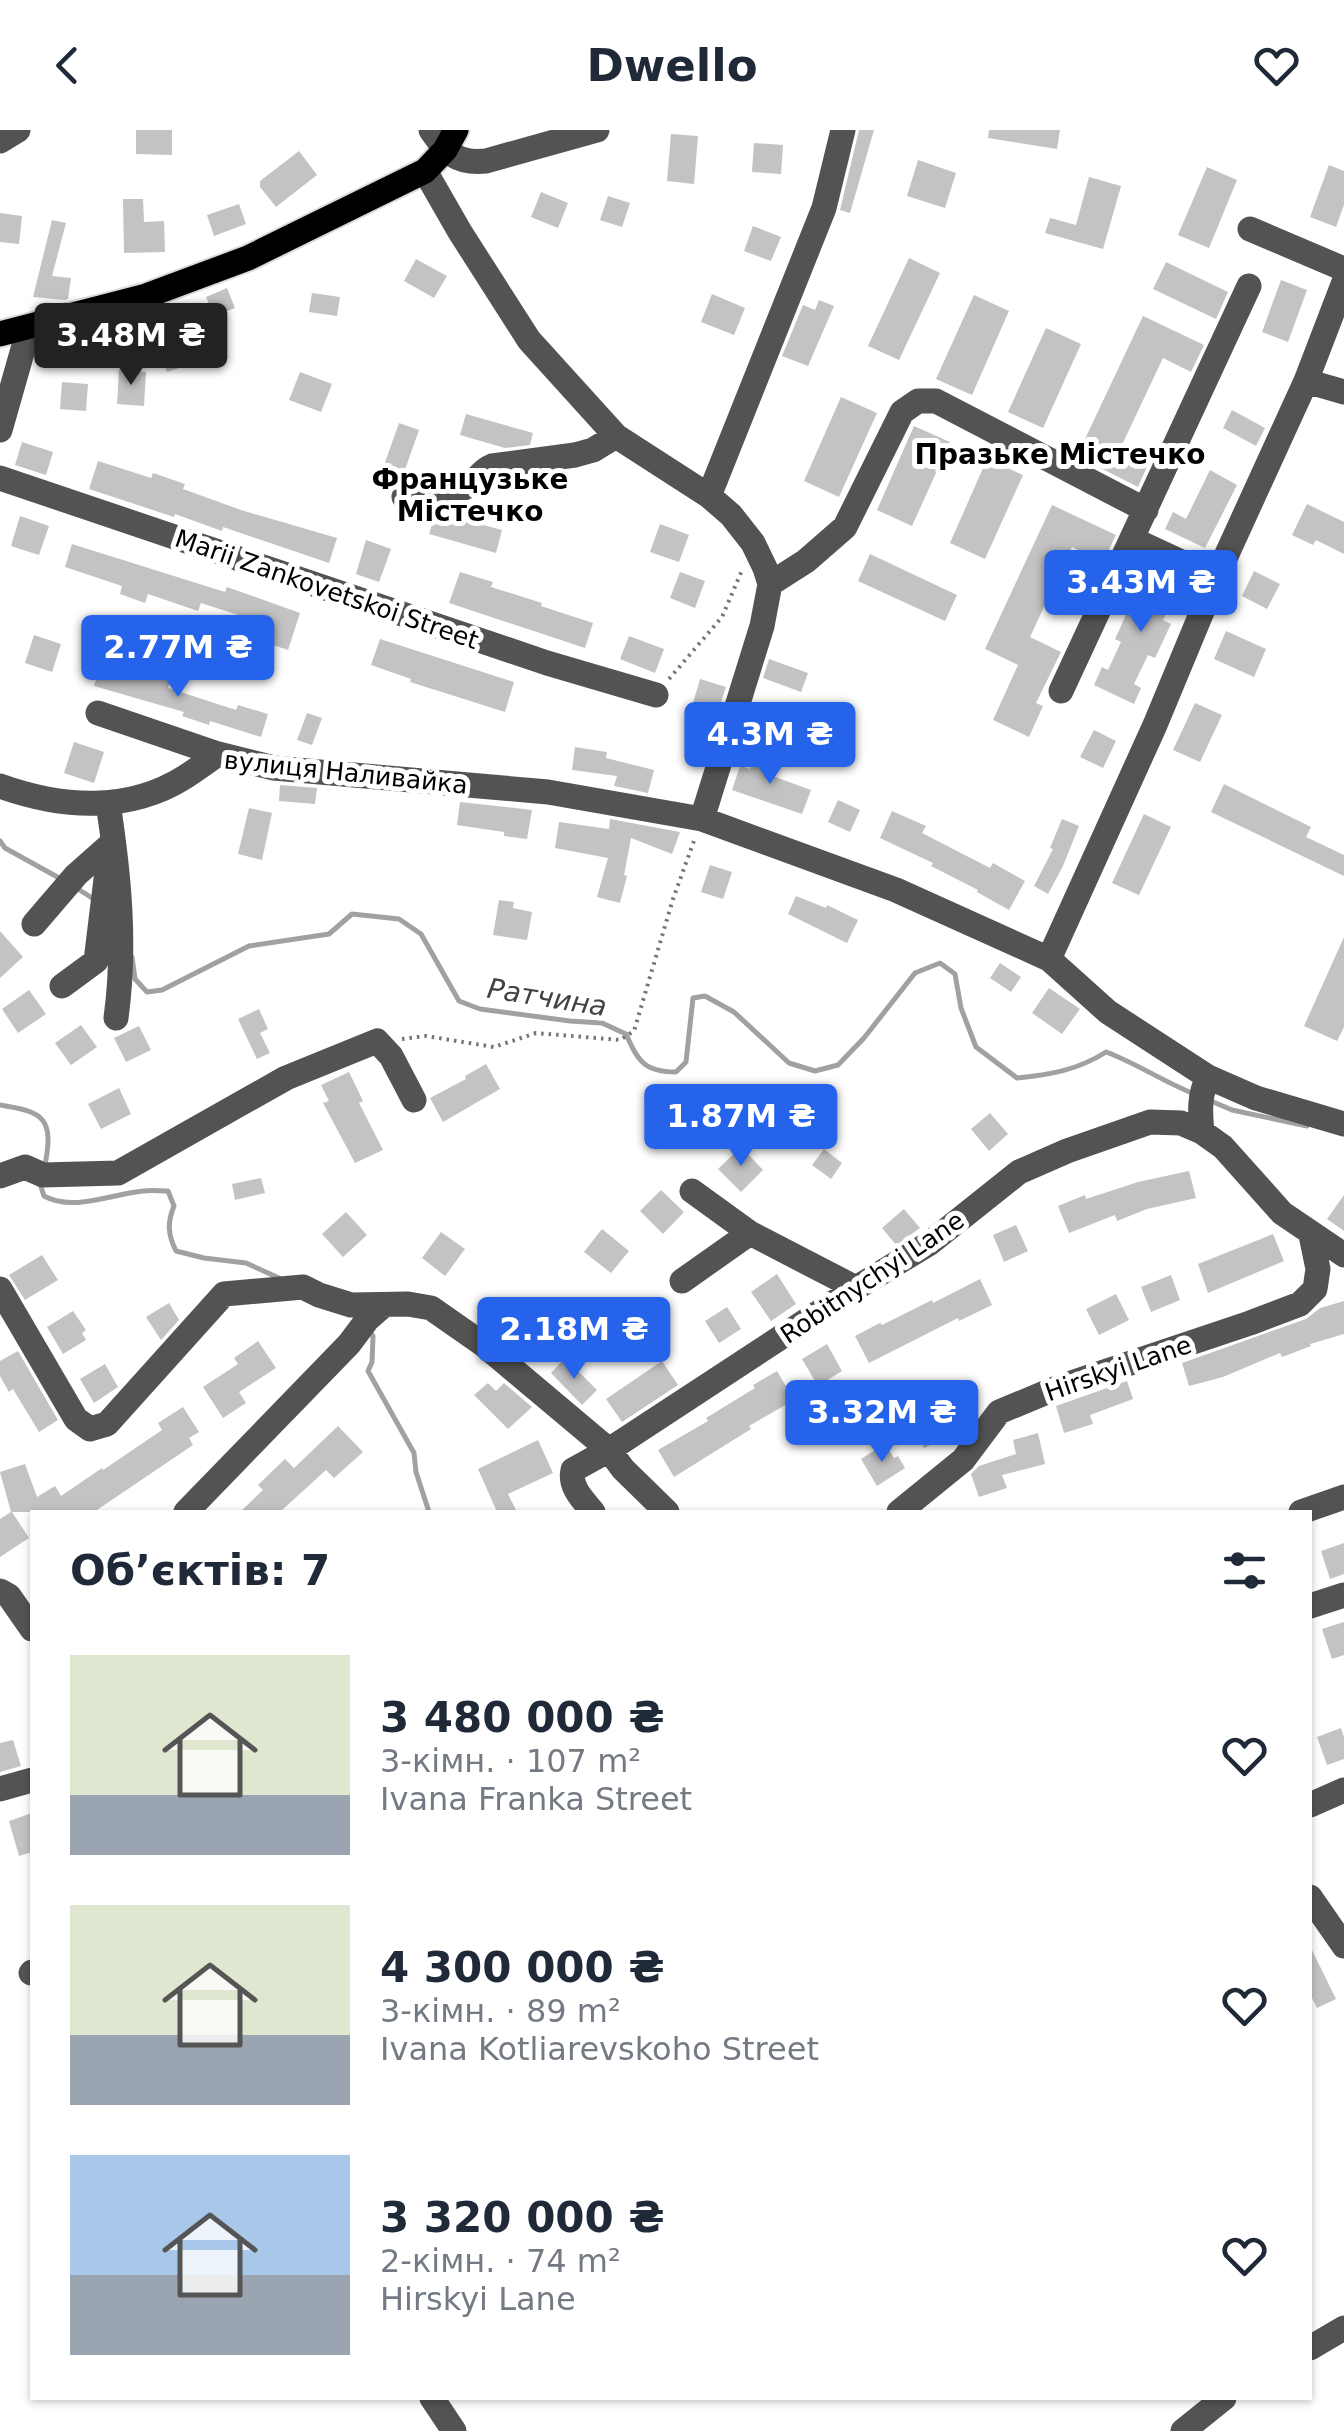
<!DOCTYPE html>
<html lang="uk">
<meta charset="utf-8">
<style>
:root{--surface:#fff;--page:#f6f6f7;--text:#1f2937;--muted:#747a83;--accent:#2563eb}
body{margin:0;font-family:"DejaVu Sans",sans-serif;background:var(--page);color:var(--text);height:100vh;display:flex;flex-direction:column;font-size:38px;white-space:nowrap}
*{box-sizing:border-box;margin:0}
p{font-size:32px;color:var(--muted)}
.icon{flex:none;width:55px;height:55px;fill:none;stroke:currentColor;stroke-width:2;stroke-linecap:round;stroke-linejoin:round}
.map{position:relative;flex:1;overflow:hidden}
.panel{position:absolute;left:30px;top:1380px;width:1282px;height:890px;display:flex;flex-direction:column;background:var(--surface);border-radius:0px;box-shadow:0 2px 8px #0004}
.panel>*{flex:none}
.price{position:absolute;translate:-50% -85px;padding:0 22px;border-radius:10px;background:var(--accent);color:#fff;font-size:32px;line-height:65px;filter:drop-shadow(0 2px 5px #0008)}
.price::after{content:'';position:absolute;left:50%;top:60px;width:30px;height:22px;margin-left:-15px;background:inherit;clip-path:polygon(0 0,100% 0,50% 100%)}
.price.active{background:#222;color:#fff}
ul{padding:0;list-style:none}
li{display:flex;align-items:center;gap:30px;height:250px;padding:0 40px}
li span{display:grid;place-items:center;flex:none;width:280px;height:200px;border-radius:0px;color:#555}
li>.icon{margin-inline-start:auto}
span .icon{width:120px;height:120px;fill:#fffc;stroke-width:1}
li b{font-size:42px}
h2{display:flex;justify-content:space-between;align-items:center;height:120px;padding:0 40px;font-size:42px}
header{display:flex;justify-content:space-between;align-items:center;height:130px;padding:0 40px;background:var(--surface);font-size:45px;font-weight:800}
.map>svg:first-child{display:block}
</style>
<header><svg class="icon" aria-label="back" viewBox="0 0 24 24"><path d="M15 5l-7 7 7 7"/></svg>Dwello<svg class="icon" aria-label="heart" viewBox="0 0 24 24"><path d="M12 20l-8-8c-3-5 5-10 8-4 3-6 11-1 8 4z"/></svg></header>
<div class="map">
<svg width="1344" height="2301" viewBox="0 0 1344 2301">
<rect width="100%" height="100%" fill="#fff"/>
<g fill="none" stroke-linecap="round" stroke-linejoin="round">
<path stroke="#a1a1a1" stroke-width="5" d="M0 711 5 718 61 749
M75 757 95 770
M132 827 135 849 147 862 162 860 249 816 329 804 352 784 399 789 421 804 459 871 480 879 570 891 602 893 626 904C638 931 644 942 676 942L686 932 693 868 705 866 734 882 789 933 815 941 838 935 864 908 915 843 940 833 955 844 961 878 976 917 1017 948C1049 945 1078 940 1106 922 1136 933 1162 951 1192 963
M1211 971 1232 980 1307 996
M0 975C44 982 54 988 45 1035
M42 1051 41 1057 44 1066C73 1082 112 1064 143 1061 151 1060 160 1061 168 1061L174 1076C167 1093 168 1105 176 1121L204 1128 246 1133 279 1148
M370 1202 373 1206 372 1232 368 1241 414 1323 416 1342 429 1382"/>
</g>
<path fill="#c3c3c3" d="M136 0H172V25L136 24Z
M859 0H874L850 83 840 80Z
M989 0H1060L1057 19 988 8Z
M671 4 698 6 694 54 667 51Z
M754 13 783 15 781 44 752 42Z
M299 21 317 45 276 77 260 57V51Z
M918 30 956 43 945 78 907 66Z
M1329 35 1344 41V75L1336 97 1310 87Z
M1207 37 1237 50 1209 118 1178 105Z
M1089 47 1121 56 1103 119 1045 103 1050 88 1076 95Z
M541 62 568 73 558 98 531 87Z
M608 66 630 73 622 97 600 90Z
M123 69H143L144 92 164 91 165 122 124 123Z
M239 74 246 94 214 106 207 85Z
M0 83 22 86 19 114 0 112Z
M52 90 66 93 52 146 71 148 68 169 65 170 33 167Z
M753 96 781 107 771 131 744 121Z
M909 128 940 143 899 230 868 216Z
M416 129 447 146 434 168 404 151Z
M1166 132 1228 162 1216 189 1153 159Z
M1281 150 1307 160 1288 212 1262 202Z
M227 158 235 178 214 186 206 167Z
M312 163 340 167 337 186 309 182Z
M712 164 745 178 734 205 701 192Z
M974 165 1009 181 972 265 936 249Z
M819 170 834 176 808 236 782 226 803 175 815 180Z
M1143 186 1204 215 1191 242 1163 228 1120 319 1149 332 1138 357 1077 326Z
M1046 198 1081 214 1043 298 1008 282Z
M182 210 191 234 167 242 159 218Z
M119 240 146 242 144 276 117 274Z
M300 242 332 254 321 282 289 270Z
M62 252 88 254 86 281 60 279Z
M841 267 877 283 839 367 804 351Z
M1232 280 1265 298 1256 316 1223 298Z
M466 284 533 303 530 315 505 318 460 305Z
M399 293 419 300 401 351 390 359 377 355Z
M914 296 950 312 912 396 877 380Z
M22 312 53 322 46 345 15 335Z
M987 329 1023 345 985 429 950 413Z
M98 331 151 348 153 343 185 354 183 359 241 380 337 408 329 433 223 397 222 401 175 384 174 387 89 359Z
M1210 340 1237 355 1205 418 1165 399 1173 382 1186 389Z
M1307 374 1344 392V424L1316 410 1313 415 1292 405Z
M1052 375 1116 405 1103 432 1072 417 1030 507 1061 522 1036 573 1043 576 1029 607 993 590 1018 535 985 519Z
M436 382 502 400 496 423 429 404Z
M20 386 49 396 39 425 11 416Z
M660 394 689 405 679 432 650 422Z
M366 410 391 419 379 452 356 444Z
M72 414 225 462 227 457 300 483 288 520 261 511 266 494 201 473 198 481 148 464 145 473 120 464 122 456 65 437Z
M870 424 957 465 945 491 858 451Z
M1149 435 1189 454 1184 465 1176 462 1163 490 1171 494 1155 528 1148 525 1134 554 1141 558 1134 574 1094 555 1102 537 1108 540 1121 512 1115 509 1130 476 1135 478 1149 449 1144 447Z
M1254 441 1280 454 1267 479 1242 466Z
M460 442 493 452 491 457 542 473 541 476 593 493 585 518 449 473Z
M680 442 705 451 695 478 670 468Z
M1226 501 1266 519 1254 547 1214 529Z
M34 505 61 514 52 542 25 533Z
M629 506 664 519 655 543 620 529Z
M380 509 514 552 505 582 410 552 411 549 371 535Z
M769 529 808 543 801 562 763 548Z
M102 531 140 544 141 542 170 551 168 558 236 580 238 575 268 584 261 607 210 591 209 595 182 586 184 582 94 556Z
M700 549 726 557 718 581 693 573Z
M1195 573 1222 585 1200 632 1173 620Z
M307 583 322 588 312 615 297 610Z
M1094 600 1116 611 1103 638 1080 627Z
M74 612 104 622 94 653 64 643Z
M575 617 607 622 606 628 654 640 648 663 614 656 617 646 572 640Z
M755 624 772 630 767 644 811 660 802 684 732 660 740 636 750 639Z
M1224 654 1311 697 1306 707 1344 725V746L1211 682Z
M280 655 317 658 315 674 279 671Z
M838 670 860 680 850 702 828 692Z
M460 672 532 680 527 709 504 706V702L457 695Z
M249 678 272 683 262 730 238 724Z
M892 681 926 696 922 703 990 738 993 733 1025 751 1009 780 977 762 978 760 931 736 933 733 880 708Z
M1144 684 1171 697 1139 765 1112 753Z
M610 689 680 702 672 724 631 708 624 745 627 746 620 773 597 767 608 728 555 718 559 692 609 699Z
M1062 689 1079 696 1063 736 1048 764 1034 756 1053 719 1050 718Z
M710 735 732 742 723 769 701 762Z
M796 766 826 778 827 775 858 790 847 813 788 784Z
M499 770 514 772 513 778 532 782 527 810 493 805Z
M0 801 23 827 0 848Z
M1344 807V897L1337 911 1304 896Z
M1000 833 1021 847 1011 862 990 848Z
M1049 858 1080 879 1062 904 1032 883Z
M29 860 46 884 18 903 2 879Z
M259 879 268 899 260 903 270 923 257 929 238 889Z
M81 895 97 917 71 935 55 913Z
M139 896 151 920 126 932 114 908Z
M486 934 500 959 443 992 430 968 466 949 465 946Z
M349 942 363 971 359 973 383 1020 355 1033 323 973 329 971 321 955Z
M119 958 131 984 101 999 88 974Z
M990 983 1008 1004 989 1021 971 999Z
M741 1017 763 1040 741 1062 718 1039Z
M824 1019 842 1033 831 1049 812 1035Z
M1189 1041 1196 1068 1147 1079 1117 1091 1115 1085 1069 1103 1058 1076 1085 1065 1086 1069 1138 1052Z
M261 1048 265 1063 235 1070 232 1054Z
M661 1060 684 1082 663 1104 640 1081Z
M1344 1065V1101L1327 1089Z
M904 1079 920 1098 896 1115 882 1098Z
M346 1082 367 1105 343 1127 322 1104Z
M1016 1095 1028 1121 1004 1132 993 1105Z
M602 1099 629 1121 611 1143 584 1122Z
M441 1102 465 1119 445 1146 422 1128Z
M1273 1104 1284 1131 1208 1163 1198 1134Z
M42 1125 58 1150 25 1170 9 1145Z
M777 1144 796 1174 771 1191 751 1162Z
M1171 1145 1180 1170 1151 1182 1141 1157Z
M980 1149 992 1175 959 1191 958 1188 869 1233 855 1206 880 1193 882 1195 932 1170 933 1173Z
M1116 1164 1129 1190 1099 1205 1086 1179Z
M1344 1171V1204L1310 1214 1311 1216 1282 1227 1280 1223 1223 1247 1189 1256 1182 1233 1306 1189 1320 1178Z
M169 1173 179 1190 161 1210 146 1187Z
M727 1177 741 1199 719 1213 705 1191Z
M73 1181 86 1200 82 1203 86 1210 63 1224 47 1197Z
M258 1211 276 1238 239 1262 246 1273 223 1288 203 1257 238 1234 234 1228Z
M827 1214 842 1241 818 1256 802 1229Z
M18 1221 58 1290 39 1302 13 1259 9 1262 0 1246V1231Z
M565 1228 597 1260 582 1275 551 1243Z
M662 1231 678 1255 622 1292 606 1269Z
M105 1234 118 1257 94 1273 80 1249Z
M777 1241 794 1270 749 1296 751 1299 674 1347 658 1320 708 1291 706 1288 755 1258 753 1255Z
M1127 1251 1133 1269 1090 1285 1093 1294 1064 1303 1056 1276Z
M488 1253 496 1261 504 1253 532 1277 508 1299 474 1265Z
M183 1277 199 1302 189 1308 193 1315 94 1382H12L29 1408 0 1427V1389L11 1382 0 1342 25 1334 37 1367 55 1356 61 1366 102 1338 103 1340 162 1300 158 1293Z
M937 1279 950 1305 924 1318 911 1293Z
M338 1296 363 1322 334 1348 326 1340 280 1382H240L263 1360 258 1355 285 1329 294 1338Z
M1038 1303 1045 1334 1002 1345 1007 1358 979 1367 971 1344 979 1336 1016 1324 1013 1310Z
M538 1310 553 1343 508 1364 517 1382H497L478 1339Z
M885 1314 894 1328 898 1326 905 1338 877 1356 861 1329Z
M1344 1413V1444L1330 1449 1321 1421Z
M1344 1492V1525L1332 1529 1322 1499Z
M1341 1598 1344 1607V1629L1327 1635 1317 1607Z
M13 1610 21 1636 0 1642V1613Z
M32 1683V1722L19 1726 9 1691Z
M1310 1816 1336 1869 1317 1878 1310 1864Z"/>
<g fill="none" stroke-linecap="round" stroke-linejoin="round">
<defs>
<path id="major" d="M0 204 146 166 248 128 425 41 445 20 456 0"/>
</defs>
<use href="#major" stroke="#dbdbdb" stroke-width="29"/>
<path stroke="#757575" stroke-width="4" stroke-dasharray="2.5 5" stroke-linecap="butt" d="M669 549 722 487 743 438
M402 909 426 906 494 917 536 903 620 910 634 901 673 769 695 708"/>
<path stroke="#535353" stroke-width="25" d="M431 0C447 23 456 34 486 31L597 0
M0 11 18 0
M425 41 460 102 529 210 616 306 709 366 731 385 753 413 765 438 770 454 762 496 702 689
M1250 99 1344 139
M1306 251 1344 262
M0 300 29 198
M0 348 547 533 656 565
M709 366 824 78 843 0
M404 367C425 366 455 367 472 353 480 346 482 340 492 336L575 325 593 320 616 306
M1132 409 1216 448
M770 454 806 431 845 397 902 282 918 271H936L1146 380
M1061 561 1249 156
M98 583 218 624
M0 656C61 678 128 683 185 647 196 640 207 632 218 624L274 638 548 662 702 689 896 760 1049 829 1108 882 1208 947 1256 968 1344 994
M108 673C119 745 126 815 116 888
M34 794 76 745 111 714
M1049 829 1155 595 1216 448 1306 251 1344 152
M62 856 96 831 107 741
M1202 1002C1200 982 1199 965 1208 947
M0 1046 25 1037 43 1045 118 1043 286 948 377 911 391 926 414 970
M692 1061 750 1103
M682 1151 750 1103 856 1158
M0 1159 76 1289 90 1299 107 1294 224 1164 303 1157 319 1165 351 1175 408 1174 431 1178 484 1215 609 1320 623 1339 667 1382
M186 1382 349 1214 367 1190 384 1175
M593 1382C583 1370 569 1357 573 1340L609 1320 856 1158 930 1113 1019 1042 1067 1021 1150 992 1181 993 1202 1002 1223 1017 1282 1083 1344 1125
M899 1382 963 1330 999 1282 1059 1257 1250 1193 1300 1174 1315 1159 1318 1139 1311 1105
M1301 1382 1344 1367
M0 1461 9 1466 32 1499
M1310 1476 1344 1465
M0 1659 32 1650
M1310 1675 1344 1660
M1310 1767 1344 1816
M31 1843 32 1842
M1310 2218 1344 2198
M432 2268 454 2301
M1183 2301 1224 2268"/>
<use href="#major" stroke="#000" stroke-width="25"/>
</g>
<g text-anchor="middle" stroke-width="10" stroke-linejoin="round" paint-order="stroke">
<g font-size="25" fill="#000" stroke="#fff">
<text transform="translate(327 459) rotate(19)" y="9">Marii Zankovetskoi Street</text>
<text transform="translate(346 642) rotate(6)" y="9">вулиця Наливайка</text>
<text transform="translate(872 1147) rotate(-34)" y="9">Robitnychyi Lane</text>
<text transform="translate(1118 1238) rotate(-19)" y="9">Hirskyi Lane</text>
</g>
<g font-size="28" font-weight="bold" fill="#000" stroke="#fff">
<text x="1060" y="334">Празьке Містечко</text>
<text x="470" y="359">Французьке<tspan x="470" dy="32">Містечко</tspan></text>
</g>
<g font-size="28" font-style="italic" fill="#424242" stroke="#fff">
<text transform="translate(547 867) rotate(9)" y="10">Ратчина</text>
</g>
</g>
</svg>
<b class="price active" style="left:131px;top:258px">3.48M ₴</b>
<b class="price" style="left:1141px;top:505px">3.43M ₴</b>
<b class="price" style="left:178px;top:570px">2.77M ₴</b>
<b class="price" style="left:770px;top:657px">4.3M ₴</b>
<b class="price" style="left:741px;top:1039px">1.87M ₴</b>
<b class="price" style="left:574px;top:1252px">2.18M ₴</b>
<b class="price" style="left:882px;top:1335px">3.32M ₴</b>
<section class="panel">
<h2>Об’єктів: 7<svg class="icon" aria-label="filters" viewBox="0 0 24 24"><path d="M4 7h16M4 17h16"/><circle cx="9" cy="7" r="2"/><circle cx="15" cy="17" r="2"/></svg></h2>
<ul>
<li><span style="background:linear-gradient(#dfe7d0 70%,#9aa5b1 0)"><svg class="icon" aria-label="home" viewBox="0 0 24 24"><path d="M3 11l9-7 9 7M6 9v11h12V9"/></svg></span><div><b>3 480 000 ₴</b><p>3-кімн. · 107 m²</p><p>Ivana Franka Street</p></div><svg class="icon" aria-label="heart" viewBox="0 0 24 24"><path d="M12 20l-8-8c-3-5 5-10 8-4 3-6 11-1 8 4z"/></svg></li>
<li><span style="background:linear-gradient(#dfe7d0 65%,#9aa5b1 0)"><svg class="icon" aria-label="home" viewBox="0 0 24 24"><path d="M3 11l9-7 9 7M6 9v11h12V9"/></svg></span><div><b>4 300 000 ₴</b><p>3-кімн. · 89 m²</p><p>Ivana Kotliarevskoho Street</p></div><svg class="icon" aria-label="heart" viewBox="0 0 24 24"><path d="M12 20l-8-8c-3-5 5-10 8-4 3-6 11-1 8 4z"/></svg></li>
<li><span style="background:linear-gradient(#a9c7e8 60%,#9aa5b1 0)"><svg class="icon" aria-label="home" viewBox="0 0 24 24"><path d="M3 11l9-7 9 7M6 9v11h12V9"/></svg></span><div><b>3 320 000 ₴</b><p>2-кімн. · 74 m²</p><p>Hirskyi Lane</p></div><svg class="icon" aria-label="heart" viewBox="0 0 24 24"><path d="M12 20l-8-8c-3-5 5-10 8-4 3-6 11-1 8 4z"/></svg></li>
</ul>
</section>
</div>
